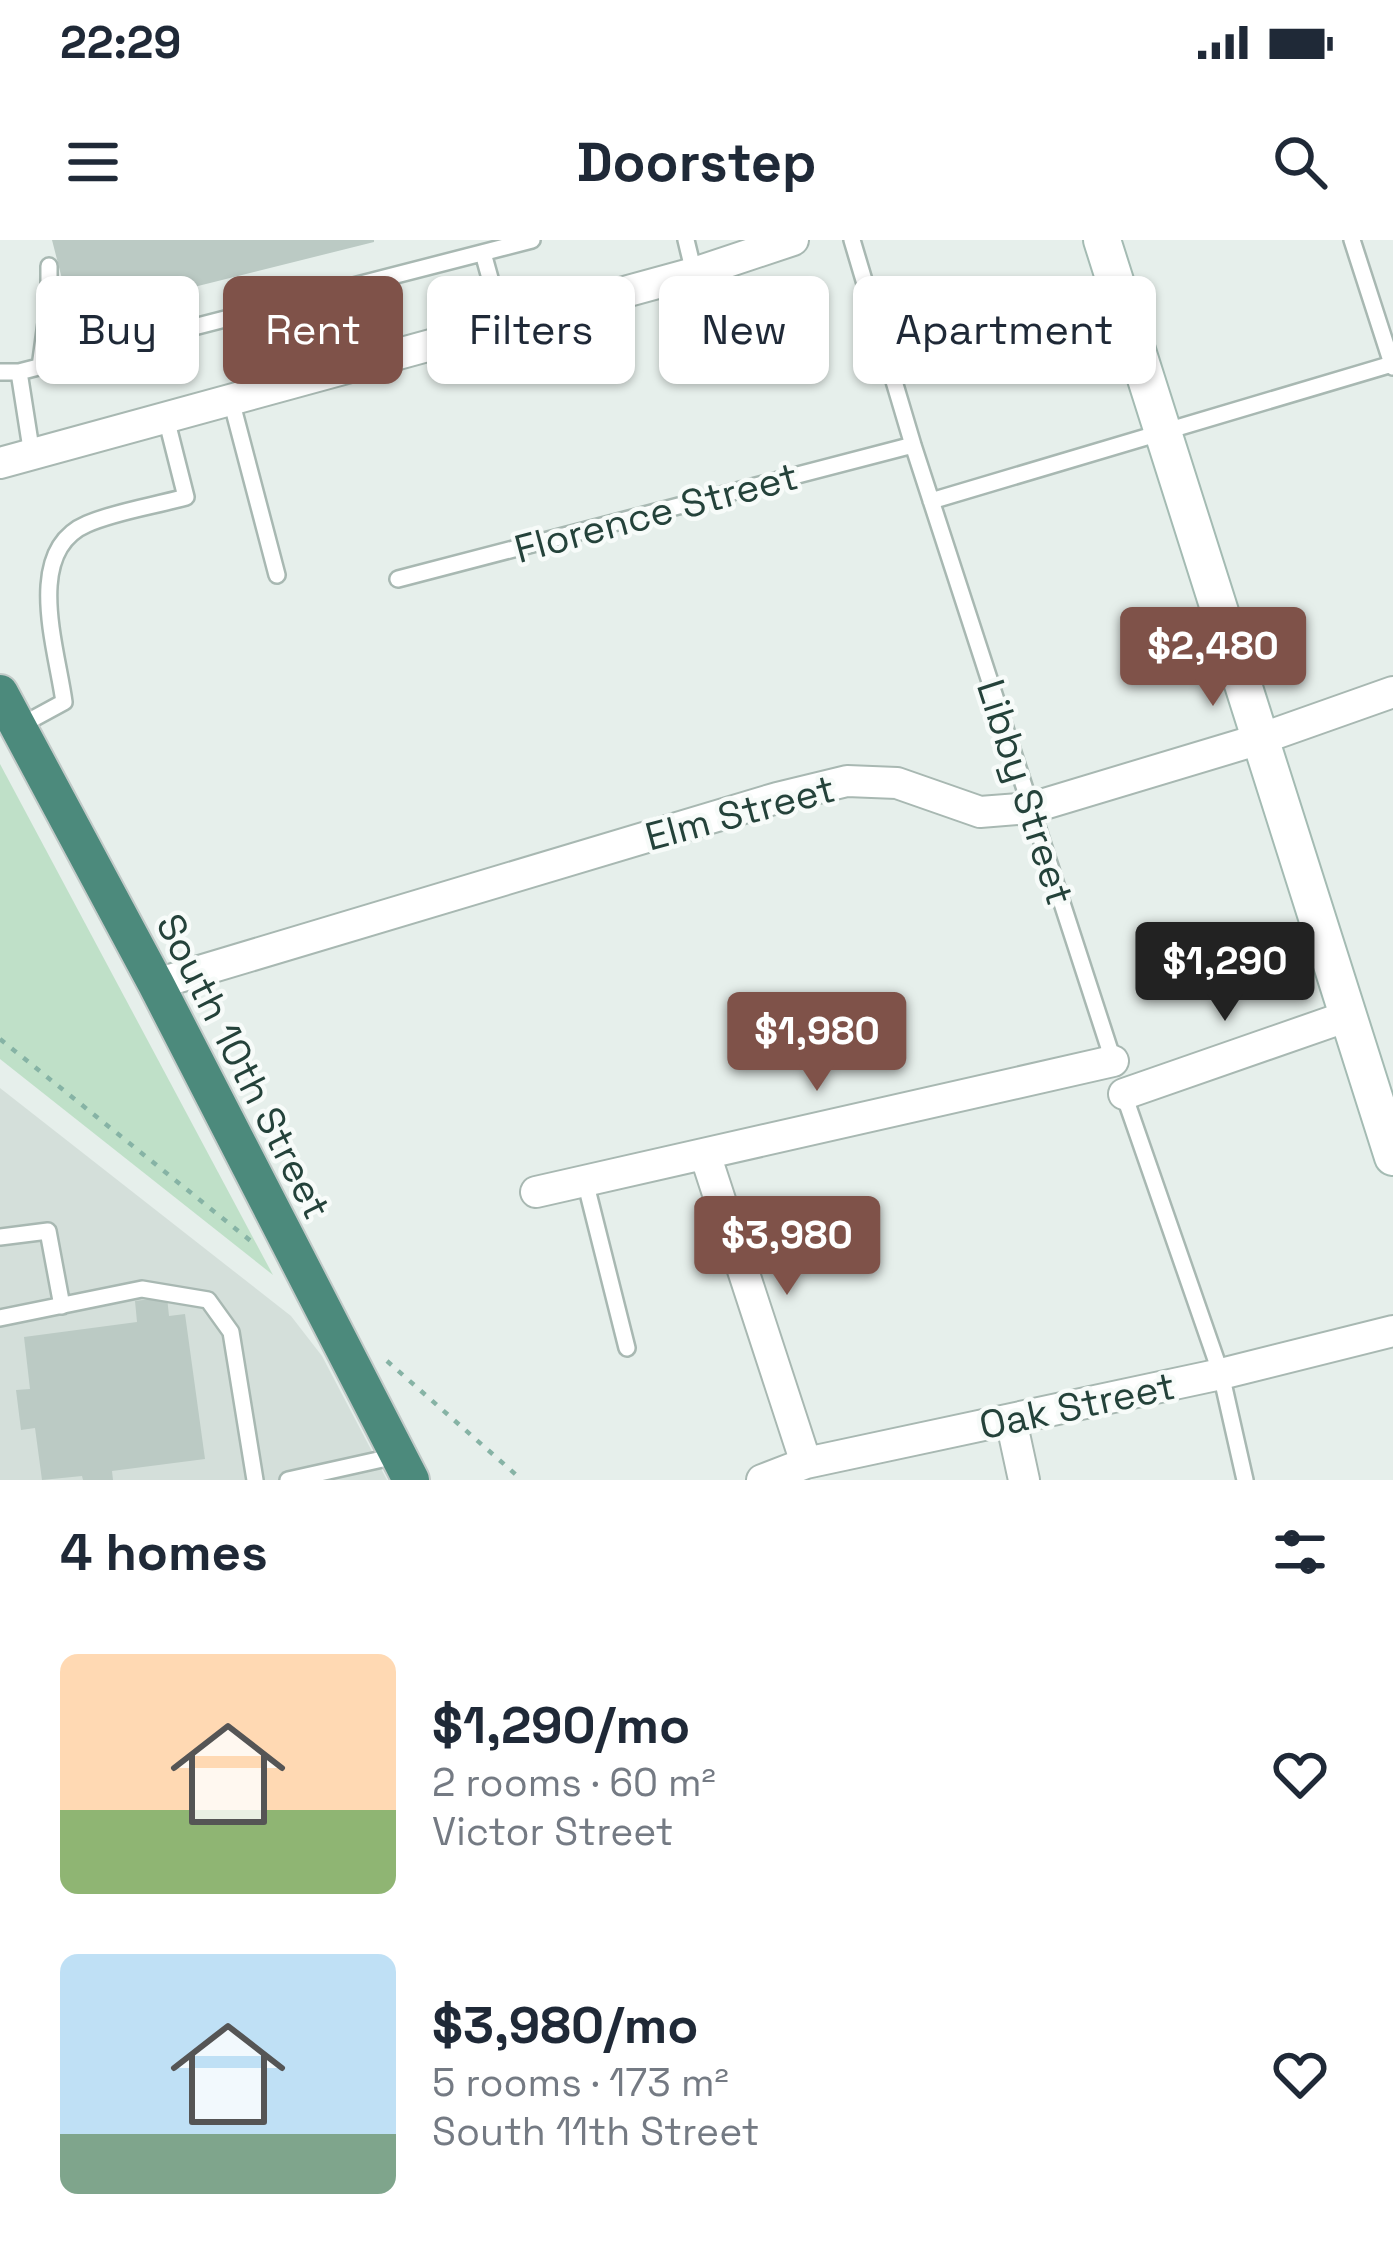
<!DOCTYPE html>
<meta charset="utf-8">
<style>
:root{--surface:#fff;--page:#f6f6f7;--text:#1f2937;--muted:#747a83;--accent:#7f5249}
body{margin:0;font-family:"Space Grotesk",sans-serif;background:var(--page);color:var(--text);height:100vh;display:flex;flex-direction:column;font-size:45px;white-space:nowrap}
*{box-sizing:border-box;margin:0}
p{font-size:39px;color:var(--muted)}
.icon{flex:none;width:66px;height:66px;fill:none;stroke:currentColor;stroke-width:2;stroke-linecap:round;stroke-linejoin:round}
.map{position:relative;height:1240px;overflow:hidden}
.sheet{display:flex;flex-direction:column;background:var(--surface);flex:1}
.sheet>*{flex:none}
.hud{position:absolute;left:36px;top:36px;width:1323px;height:108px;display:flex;gap:24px}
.price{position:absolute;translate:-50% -102px;padding:0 27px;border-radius:12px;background:var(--accent);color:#fff;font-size:39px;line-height:78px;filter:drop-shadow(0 3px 6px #0008)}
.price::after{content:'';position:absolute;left:50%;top:72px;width:36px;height:27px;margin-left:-18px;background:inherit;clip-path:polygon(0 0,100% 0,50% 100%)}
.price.on{background:#222;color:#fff}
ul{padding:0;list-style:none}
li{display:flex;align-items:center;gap:36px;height:300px;padding:0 60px}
li span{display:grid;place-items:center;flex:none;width:336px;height:240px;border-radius:18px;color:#555}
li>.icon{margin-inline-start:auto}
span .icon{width:144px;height:144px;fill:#fffc;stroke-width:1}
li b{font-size:51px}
h2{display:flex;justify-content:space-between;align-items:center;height:144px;padding:0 60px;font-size:51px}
.tag{padding:0 42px;border-radius:18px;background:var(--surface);box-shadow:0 3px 9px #0004;font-size:42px;line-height:108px}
.tag.on{background:var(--accent);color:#fff}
.status{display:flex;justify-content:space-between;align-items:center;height:84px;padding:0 60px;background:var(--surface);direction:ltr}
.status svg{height:33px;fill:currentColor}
header{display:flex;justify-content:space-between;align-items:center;height:156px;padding:0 60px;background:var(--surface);font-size:54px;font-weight:600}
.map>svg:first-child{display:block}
</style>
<div class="status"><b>22:29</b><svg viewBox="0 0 49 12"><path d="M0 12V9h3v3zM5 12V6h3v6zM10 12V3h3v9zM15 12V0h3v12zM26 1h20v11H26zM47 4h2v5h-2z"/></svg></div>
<header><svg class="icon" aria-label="menu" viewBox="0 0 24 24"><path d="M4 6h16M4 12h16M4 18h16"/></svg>Doorstep<svg class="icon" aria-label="search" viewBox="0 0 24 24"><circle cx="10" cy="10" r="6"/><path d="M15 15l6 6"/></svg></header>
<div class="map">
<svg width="1393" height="1240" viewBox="0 0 1393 1240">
<rect width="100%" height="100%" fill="#e6efeb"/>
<path fill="#d4dfda" d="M0 848 291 1076 322 1116 387 1240H0Z"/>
<path fill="#bfe0c8" d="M0 524 273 1035 0 819Z"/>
<path fill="#bbcac4" d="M52 0H374V2L150 58 148 50 70 70Z
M167 1057 169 1076 185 1074 205 1219 112 1231 113 1240H83L82 1236 42 1240 35 1188 21 1190 16 1150 30 1149 24 1097 137 1082 135 1061Z"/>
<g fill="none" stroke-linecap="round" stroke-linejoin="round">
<defs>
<path id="service" d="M686 0 694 33
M852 0 913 205 1115 826
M1352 0 1393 127
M483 13 503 85
M40 127 49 61V26
M0 132H19
M231 160 277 335
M32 215 19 132 532 0
M931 261 1392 124
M398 339 913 205
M18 487 64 462C57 409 23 311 87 284 117 271 154 266 186 257L166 178
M1122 849 1221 1134 1245 1240
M585 941 627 1108
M0 997 48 991 62 1066
M0 1078 142 1049 208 1060 231 1092 255 1240
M288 1240 396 1216"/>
<path id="minor" d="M0 223 694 33 793 0
M156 744 777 558 847 541 897 543 980 572 1031 568 1260 499 1393 452
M1124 854 1348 776
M705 914 806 1223
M536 952 1113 821
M1011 1180 1024 1240
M762 1240 806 1223 1221 1134 1393 1091"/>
<path id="secondary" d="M1102 0 1393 917"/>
<path id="trunk" d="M0 453 156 744 411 1240"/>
</defs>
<use href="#service" stroke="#a8b8b2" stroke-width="20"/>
<use href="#minor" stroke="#a8b8b2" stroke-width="34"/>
<use href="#secondary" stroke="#a4bbb3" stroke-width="40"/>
<use href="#trunk" stroke="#c2cac8" stroke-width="40"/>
<path stroke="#86b3a5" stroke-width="4.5" stroke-dasharray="6 9" stroke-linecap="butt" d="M0 799 252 1002
M387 1121 522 1240"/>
<use href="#service" stroke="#fff" stroke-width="15"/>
<use href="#minor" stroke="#fff" stroke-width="30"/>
<use href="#secondary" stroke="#fff" stroke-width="36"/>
<use href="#trunk" stroke="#4c8a7c" stroke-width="36"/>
</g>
<g text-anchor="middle" stroke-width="9" stroke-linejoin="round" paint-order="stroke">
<g font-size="39" fill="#24423a" stroke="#f7fbf9">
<text transform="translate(656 272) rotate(-15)" y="14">Florence Street</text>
<text transform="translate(1026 552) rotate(72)" y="14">Libby Street</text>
<text transform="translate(740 572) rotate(-15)" y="14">Elm Street</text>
<text transform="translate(244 826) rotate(63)" y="14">South 10th Street</text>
<text transform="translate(1077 1165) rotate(-12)" y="14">Oak Street</text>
</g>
</g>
</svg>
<b class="price" style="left:1213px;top:469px">$2,480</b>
<b class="price on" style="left:1225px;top:784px">$1,290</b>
<b class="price" style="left:817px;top:854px">$1,980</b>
<b class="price" style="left:787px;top:1058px">$3,980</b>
<div class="hud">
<a class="tag">Buy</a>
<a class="tag on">Rent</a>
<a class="tag">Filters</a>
<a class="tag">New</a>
<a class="tag">Apartment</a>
</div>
</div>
<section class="sheet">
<h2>4 homes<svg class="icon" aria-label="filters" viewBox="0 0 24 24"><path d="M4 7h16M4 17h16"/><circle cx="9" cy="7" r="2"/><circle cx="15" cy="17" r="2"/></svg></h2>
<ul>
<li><span style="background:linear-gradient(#ffd9b3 65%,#8fb573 0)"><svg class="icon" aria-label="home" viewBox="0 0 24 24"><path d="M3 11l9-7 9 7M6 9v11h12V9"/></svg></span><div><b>$1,290/mo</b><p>2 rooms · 60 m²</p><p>Victor Street</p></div><svg class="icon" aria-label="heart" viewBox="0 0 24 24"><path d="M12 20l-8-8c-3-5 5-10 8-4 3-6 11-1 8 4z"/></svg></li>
<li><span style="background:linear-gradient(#bfe0f5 75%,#7fa58c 0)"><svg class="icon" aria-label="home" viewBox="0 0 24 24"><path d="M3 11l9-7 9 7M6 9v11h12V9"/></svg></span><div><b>$3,980/mo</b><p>5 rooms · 173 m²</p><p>South 11th Street</p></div><svg class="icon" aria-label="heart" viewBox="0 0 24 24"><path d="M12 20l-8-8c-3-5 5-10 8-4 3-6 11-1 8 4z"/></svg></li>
</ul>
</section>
